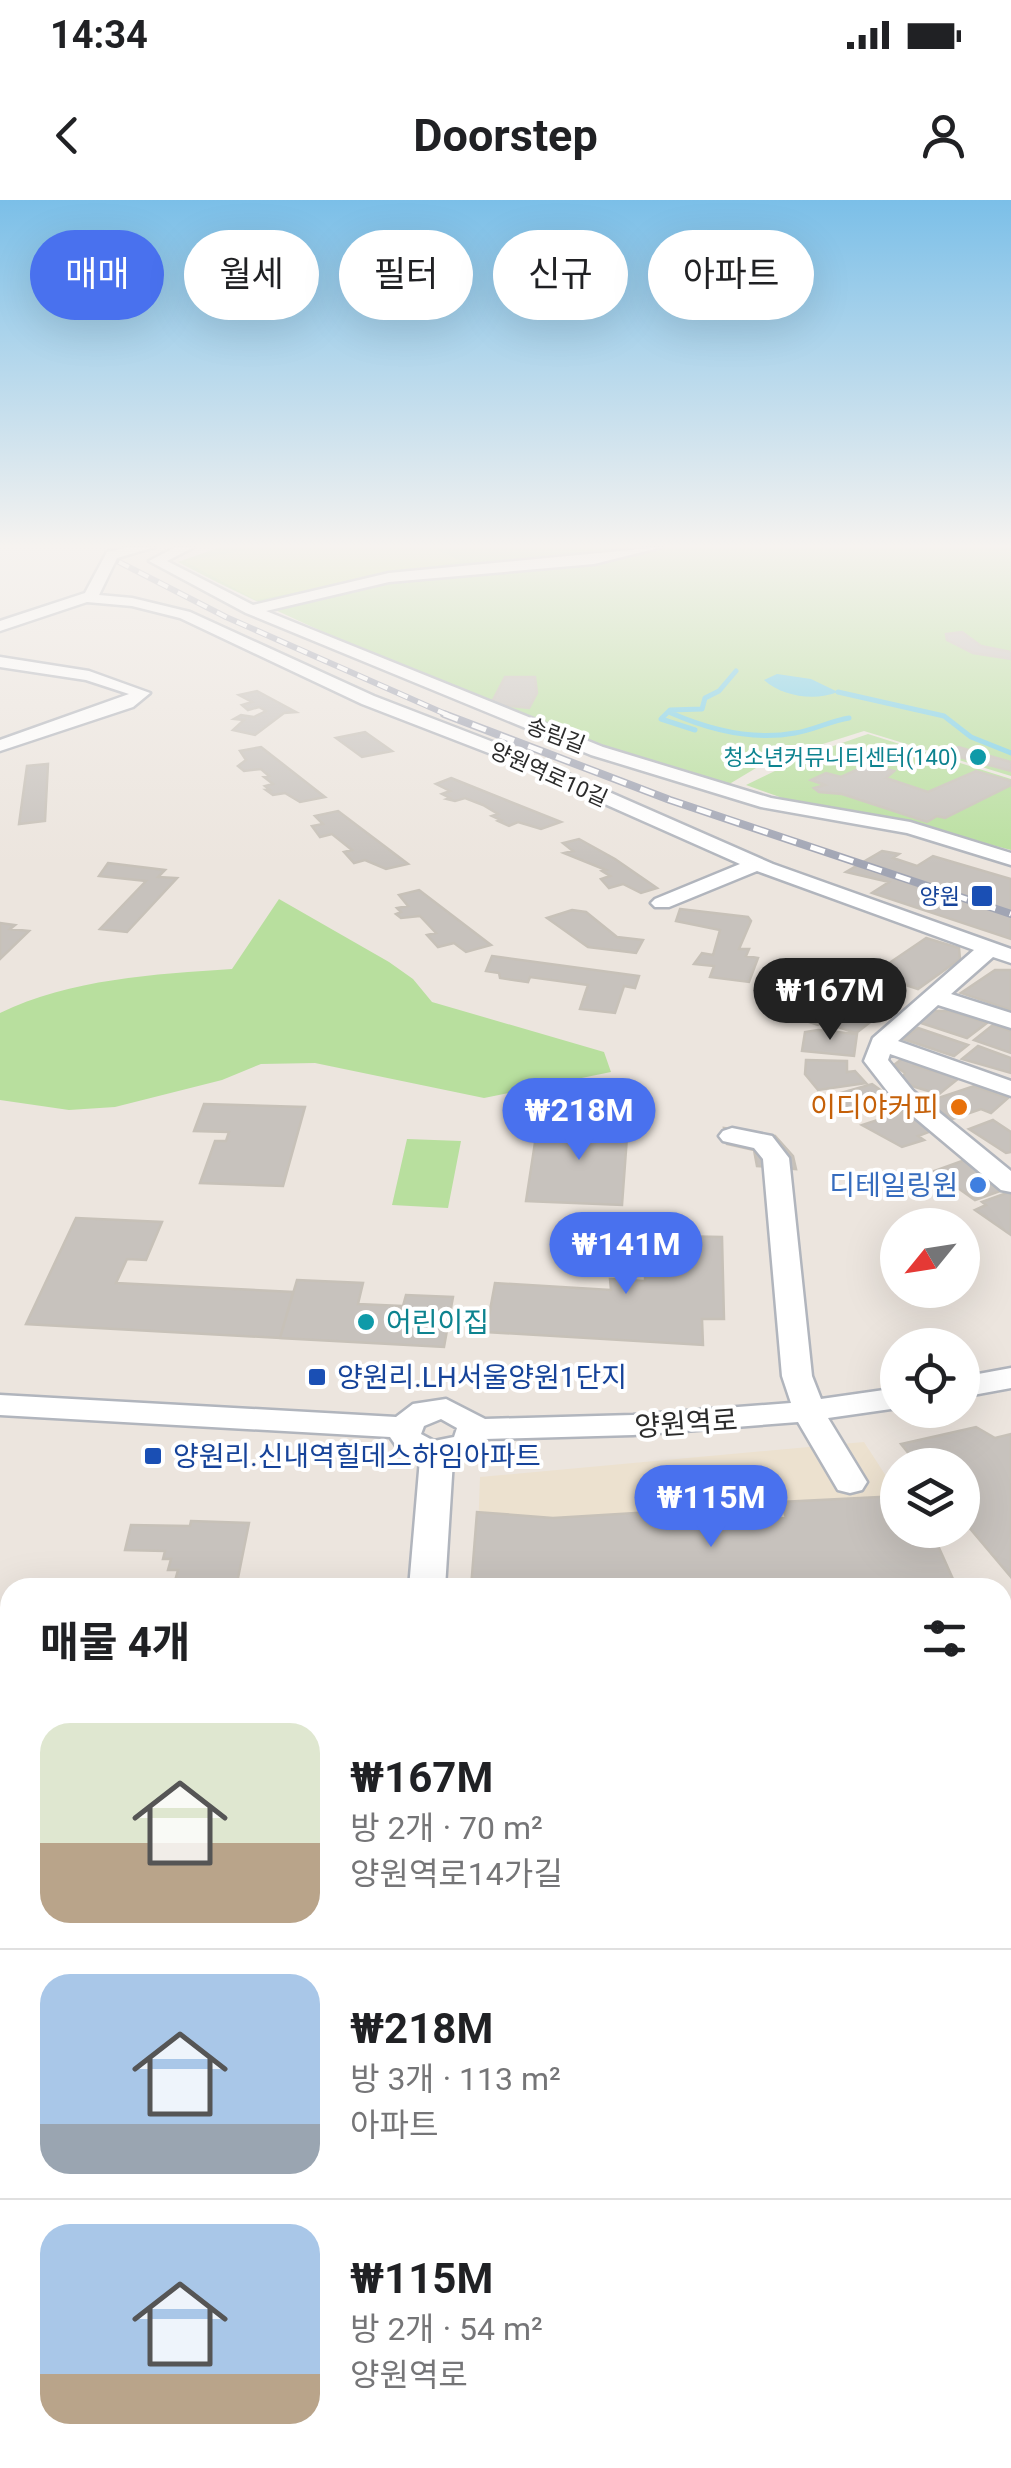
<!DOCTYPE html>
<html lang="ko">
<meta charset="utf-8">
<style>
:root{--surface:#fff;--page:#f2f2f2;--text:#202124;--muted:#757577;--line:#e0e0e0;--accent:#4971ee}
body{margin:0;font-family:Roboto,"Noto Sans KR",sans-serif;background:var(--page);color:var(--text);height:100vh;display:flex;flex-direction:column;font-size:38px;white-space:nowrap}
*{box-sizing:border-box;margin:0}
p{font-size:32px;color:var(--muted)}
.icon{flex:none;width:55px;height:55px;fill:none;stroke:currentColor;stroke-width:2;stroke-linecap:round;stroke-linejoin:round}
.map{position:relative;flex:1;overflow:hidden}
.details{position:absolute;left:0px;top:1378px;width:1012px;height:892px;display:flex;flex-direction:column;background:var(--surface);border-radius:30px 30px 0 0;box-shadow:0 10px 40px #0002}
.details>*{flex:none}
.banner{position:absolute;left:30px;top:30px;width:952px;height:90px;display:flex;gap:20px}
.needle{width:65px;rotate:240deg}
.fabs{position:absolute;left:880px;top:1008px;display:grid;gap:20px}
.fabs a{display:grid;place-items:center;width:100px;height:100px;border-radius:50%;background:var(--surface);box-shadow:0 10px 40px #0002;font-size:50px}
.price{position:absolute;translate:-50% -85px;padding:0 22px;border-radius:35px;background:var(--accent);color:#fff;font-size:32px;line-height:65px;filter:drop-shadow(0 2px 5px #0008)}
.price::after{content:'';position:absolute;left:50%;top:60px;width:30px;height:22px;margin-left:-15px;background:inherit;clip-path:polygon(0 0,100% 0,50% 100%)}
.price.selected{background:#222;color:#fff}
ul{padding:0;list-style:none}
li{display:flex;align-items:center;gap:30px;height:250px;padding:0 40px}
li+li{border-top:2px solid var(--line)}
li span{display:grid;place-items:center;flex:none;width:280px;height:200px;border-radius:30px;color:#555}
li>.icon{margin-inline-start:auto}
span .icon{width:120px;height:120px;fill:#fffc;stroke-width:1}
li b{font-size:42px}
h2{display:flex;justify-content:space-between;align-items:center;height:120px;padding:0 40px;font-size:42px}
.pill{padding:0 35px;border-radius:45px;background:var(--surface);box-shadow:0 10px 40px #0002;font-size:35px;line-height:90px}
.pill.selected{background:var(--accent);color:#fff}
.status{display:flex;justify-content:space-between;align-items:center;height:70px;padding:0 50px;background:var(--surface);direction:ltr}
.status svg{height:28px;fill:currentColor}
header{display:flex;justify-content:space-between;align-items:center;height:130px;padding:0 40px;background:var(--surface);font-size:45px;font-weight:700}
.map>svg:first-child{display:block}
</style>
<div class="status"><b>14:34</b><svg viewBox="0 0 49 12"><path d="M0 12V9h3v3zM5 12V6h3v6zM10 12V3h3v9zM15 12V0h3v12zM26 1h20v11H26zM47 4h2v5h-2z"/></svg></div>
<header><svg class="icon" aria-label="back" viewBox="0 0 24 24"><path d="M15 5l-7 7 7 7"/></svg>Doorstep<svg class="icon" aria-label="person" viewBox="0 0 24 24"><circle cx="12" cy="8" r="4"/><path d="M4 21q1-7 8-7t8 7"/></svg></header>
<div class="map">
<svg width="1011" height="2268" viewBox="0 0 1011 2268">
<rect width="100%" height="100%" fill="#ece5de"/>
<path fill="#ece1cf" d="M864 1242 897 1293 898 1330H922L959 1387 476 1388 480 1277Z
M0 1919 10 1927V2087L0 2100Z"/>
<path fill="#b8df9e" d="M220 347H1011V576L864 531 766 562 726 586C633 565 543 526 454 488 361 449 267 409 178 362Z
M868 534 1011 579V650L895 620 791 601 746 585 810 554Z
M279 699 389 762 413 779 432 802 604 852 611 872 484 898 315 863 261 864 222 880 115 907 69 910 0 900V813C70 779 155 774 232 769Z
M407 939 461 941 448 1008 392 1005Z"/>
<path fill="#cae59b" d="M264 347H430L462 361 256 400 184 361Z"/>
<path fill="#78d0e7" d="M777 474 811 479 838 492C815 501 783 497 764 480Z"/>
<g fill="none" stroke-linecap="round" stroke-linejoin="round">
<path stroke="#78d0e7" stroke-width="5" d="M838 492 944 516 971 537 1011 553
M671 513C710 530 752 541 795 533 814 530 830 521 849 518
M695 530 661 519 670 510 702 509 705 498 719 491 736 471"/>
</g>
<path fill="#c7c2bd" stroke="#c7c1b8" stroke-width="2.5" d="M962 432 981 446 1011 452V459L973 453 947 440 946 434Z
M505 477H535L537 493 529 508 491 504Z
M257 491 296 512 284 513 255 535 233 530 244 520 234 519 241 515 254 517 266 511 259 507 248 510 242 505 252 502 239 495Z
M365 532 392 551 362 557 336 538Z
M261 547 325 597 300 602 285 593 273 595 266 590H270L265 586 273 584 264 577 269 576 261 569 244 571 238 566 246 560 240 551Z
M777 547 799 555 778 564 761 560 777 554 769 551Z
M958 547 1011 562V571L945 553Z
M48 564 45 621 19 624 27 566Z
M869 564 894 571 886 578 928 592 976 571 1011 581V585L945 618 937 616 927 622 842 594 819 592 814 588 825 585 811 580 826 573 841 577Z
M451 578 561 622 541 629 518 622 509 626 498 621 501 620 492 616 498 614 483 605 465 598 455 601 447 599 450 598 442 594 450 591 436 584Z
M338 611 408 664 386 669 365 660 354 663 344 652 352 650 332 634 320 637 312 626 323 624 315 616Z
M579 639 615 659 657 688 641 693 623 684 609 688 601 679 610 676 602 671 606 670 564 653 573 651 563 643Z
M882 651 899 654 893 658 917 666 933 656 1011 679V739L872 693 889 682 846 672Z
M108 663 165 670 158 677 177 678 127 732 100 729 146 681 99 676Z
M419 690 491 745 466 752 454 743 438 747 427 735 436 733 420 716 401 718 396 714 401 712 397 708 408 706 399 695Z
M680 709 748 717 751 721 739 749H749L746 756 758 758 749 782 710 777 714 766 694 764 702 753 713 755 720 730 676 721Z
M572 710 586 712 617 737 643 740 636 753 588 747 547 718Z
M0 723 15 725 10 729 29 731 0 759Z
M926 738 959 748 960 759 918 789 873 774Z
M492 756 639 776 635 788 624 786 615 813 580 809 588 785 530 777 528 782 500 778 499 773 486 771Z
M995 770H1011V810L961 793Z
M860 785 895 797 875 811 839 800Z
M830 804 840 805 877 817 856 833 823 822 818 825 809 822Z
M933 811H950L987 823 967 838 918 822Z
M993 825 1011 831V853L974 840Z
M918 828 968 845 954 856 903 839Z
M818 830 857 834 854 856 802 851 805 832Z
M978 846 1011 858V873L962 859Z
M903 858 918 864 914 866 959 878 939 894 915 887 901 881 905 873 894 865Z
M806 860 847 861V872L855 871 866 883 818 890 805 874Z
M872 884 893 899 850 912 830 896Z
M974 886 1008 898 991 913 981 909 952 919 926 902Z
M204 904 305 907 283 986 200 983 215 941H226L229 932 194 931Z
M905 911 934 930 918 936 924 940 902 947 862 925Z
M993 920 1011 932V952L1006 953 969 929Z
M538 923H628L622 1005 526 1001Z
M724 928 775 936 793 956 796 969 757 966 754 950 727 944Z
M965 960 1006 989 975 1000 934 971Z
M1009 992 1011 993V1035L975 1010 986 1005 982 1002Z
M76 1018 162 1022 146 1060 127 1059 116 1083 293 1092 280 1138 26 1124Z
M619 1035 722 1037 724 1119H702L703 1145 486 1132 495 1083 611 1090 610 1079 645 1081V1072H617Z
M297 1080 363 1083 358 1104 403 1106 406 1095 453 1097 444 1147 280 1138Z
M976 1227 995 1238 1011 1234V1377L962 1319V1265H918L901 1244Z
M898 1296V1330H931L957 1388H471L477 1312 553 1318 717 1308 721 1323 786 1318 781 1302Z
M191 1321 249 1323 236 1388H173L178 1370H168L171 1359H163L165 1351 125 1350 131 1325 190 1326Z
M0 1555 10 1556V1600L0 1599Z
M0 1648 10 1649V1757L0 1756Z"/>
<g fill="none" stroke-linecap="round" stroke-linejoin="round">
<defs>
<path id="minor" d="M129 347H155L117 358 99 395 132 398 190 412 374 496 511 549 773 664 1011 749V763L993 757 951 794 1011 813V828L938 805 898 841 1011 881V896L890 854 888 860 913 891 1011 971V992L1001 990 895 901 864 861 873 838 974 750 757 671 669 707H655L651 703 655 699 740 664 499 557 362 504 180 418 132 406 87 402 0 431V421L85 393 107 352Z
M176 347H194L167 361 253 405 389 373 662 347 594 364 389 382 266 411 603 547 771 598 910 622 1011 653V665L907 633 761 607 591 555 246 413 149 361Z
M0 457 89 471 150 493 133 507 0 551V540L129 494 86 480 0 467Z
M732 928 772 936 789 958 812 1176 821 1199 898 1188V1208L828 1218 867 1282 862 1290 850 1293 838 1290 798 1222 633 1235 485 1239 478 1250 453 1260 445 1388H409L420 1259 399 1250 390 1237 0 1215V1195L396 1217 413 1204 446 1199 485 1219 633 1215 791 1203 782 1176 763 959 754 948 723 941 719 936 723 931ZM441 1219 457 1228 454 1237 434 1241 421 1234 424 1226Z
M1011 1168V1188L962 1197V1177Z
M1011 1930V1975L1002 1978V1933Z
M0 2192H10V2260H53L52 2268H0L6 2244H0Z
M221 2260H276L280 2268H225Z
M498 2260H554L558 2268H502Z
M570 2260H624L621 2268H567Z"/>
</defs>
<use href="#minor" stroke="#b1b5bd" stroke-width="5"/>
<use href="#minor" fill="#fff" fill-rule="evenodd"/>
<defs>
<path id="rail-far1" d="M119 362 226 417 450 516"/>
<path id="rail" d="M444 514 670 600 1011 714"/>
</defs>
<use href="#rail-far1" stroke="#a1a5b4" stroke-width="6"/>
<use href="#rail" stroke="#a1a5b4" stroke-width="8"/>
<use href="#rail-far1" stroke="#fff" stroke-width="4" stroke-dasharray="11" stroke-linecap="butt"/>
<use href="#rail" stroke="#fff" stroke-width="5" stroke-dasharray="15" stroke-linecap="butt"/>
</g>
<linearGradient id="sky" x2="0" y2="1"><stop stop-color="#7bbfe8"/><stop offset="0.52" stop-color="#f6f3f0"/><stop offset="1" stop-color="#f6f3f0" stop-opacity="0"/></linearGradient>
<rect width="1011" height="665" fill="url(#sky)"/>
<g fill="#0f9aa8" stroke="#fff" stroke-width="4">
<circle cx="978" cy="557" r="10"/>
<circle cx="366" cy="1122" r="10"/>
</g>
<g fill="#1a4fb4" stroke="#fff" stroke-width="4">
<rect x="970" y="684" width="24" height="24" rx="5"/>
<rect x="307" y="1167" width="20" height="20" rx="5"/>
<rect x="143" y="1246" width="20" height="20" rx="5"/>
</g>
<circle fill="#e8710a" stroke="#fff" stroke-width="4" cx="959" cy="907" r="10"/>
<circle fill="#3f7fe0" stroke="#fff" stroke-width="4" cx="978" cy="985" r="10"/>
<g text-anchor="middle" stroke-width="8" stroke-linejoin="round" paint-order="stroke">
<g font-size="22" fill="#2b2b2b" stroke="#fff">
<text transform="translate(556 535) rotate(21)" y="8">송림길</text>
<text transform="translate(549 574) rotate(24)" y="8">양원역로10길</text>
</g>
<g font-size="22" fill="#0d838f" stroke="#fff" text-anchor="end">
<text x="958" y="565">청소년커뮤니티센터(140)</text>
</g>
<g font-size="22" fill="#164399" stroke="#fff" text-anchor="end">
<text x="960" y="704">양원</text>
</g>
<g font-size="28" fill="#c56008" stroke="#fff" text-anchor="end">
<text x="939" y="917">이디야커피</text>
</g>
<g font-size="28" fill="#366cbe" stroke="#fff" text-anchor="end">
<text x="958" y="995">디테일링원</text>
</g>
<g font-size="28" fill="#0d838f" stroke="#fff" text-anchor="start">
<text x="386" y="1132">어린이집</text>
</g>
<g font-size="28" fill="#164399" stroke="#fff" text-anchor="start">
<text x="337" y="1187">양원리.LH서울양원1단지</text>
<text x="173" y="1266">양원리.신내역힐데스하임아파트</text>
</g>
<g font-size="28" fill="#2b2b2b" stroke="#fff">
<text transform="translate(686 1223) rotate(-4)" y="10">양원역로</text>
</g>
</g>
</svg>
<div class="fabs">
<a><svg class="needle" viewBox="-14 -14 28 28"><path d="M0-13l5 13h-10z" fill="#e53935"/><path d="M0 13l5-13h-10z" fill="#757577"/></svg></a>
<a><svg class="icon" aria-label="locate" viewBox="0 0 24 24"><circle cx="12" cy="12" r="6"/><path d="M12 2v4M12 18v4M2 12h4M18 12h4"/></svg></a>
<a><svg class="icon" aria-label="layers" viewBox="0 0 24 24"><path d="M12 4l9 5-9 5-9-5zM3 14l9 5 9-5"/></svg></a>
</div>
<b class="price selected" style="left:830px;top:843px">₩167M</b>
<b class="price" style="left:579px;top:963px">₩218M</b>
<b class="price" style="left:626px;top:1097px">₩141M</b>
<b class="price" style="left:711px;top:1350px">₩115M</b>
<div class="banner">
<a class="pill selected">매매</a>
<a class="pill">월세</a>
<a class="pill">필터</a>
<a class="pill">신규</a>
<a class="pill">아파트</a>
</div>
<section class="details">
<h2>매물 4개<svg class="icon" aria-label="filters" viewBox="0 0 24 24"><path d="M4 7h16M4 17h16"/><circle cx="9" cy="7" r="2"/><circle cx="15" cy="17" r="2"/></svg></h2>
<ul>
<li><span style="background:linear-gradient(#dfe7d0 60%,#b9a48a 0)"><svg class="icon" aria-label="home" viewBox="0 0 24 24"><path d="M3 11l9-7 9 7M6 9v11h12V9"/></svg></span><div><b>₩167M</b><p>방 2개 · 70 m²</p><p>양원역로14가길</p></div></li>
<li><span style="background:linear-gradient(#a9c7e8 75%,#9aa5b1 0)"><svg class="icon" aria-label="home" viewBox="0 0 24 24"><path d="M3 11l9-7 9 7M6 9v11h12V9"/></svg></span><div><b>₩218M</b><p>방 3개 · 113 m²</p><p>아파트</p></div></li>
<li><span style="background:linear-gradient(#a9c7e8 75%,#b9a48a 0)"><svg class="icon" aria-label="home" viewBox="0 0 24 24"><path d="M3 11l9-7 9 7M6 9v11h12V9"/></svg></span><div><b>₩115M</b><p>방 2개 · 54 m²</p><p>양원역로</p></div></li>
</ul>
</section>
</div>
